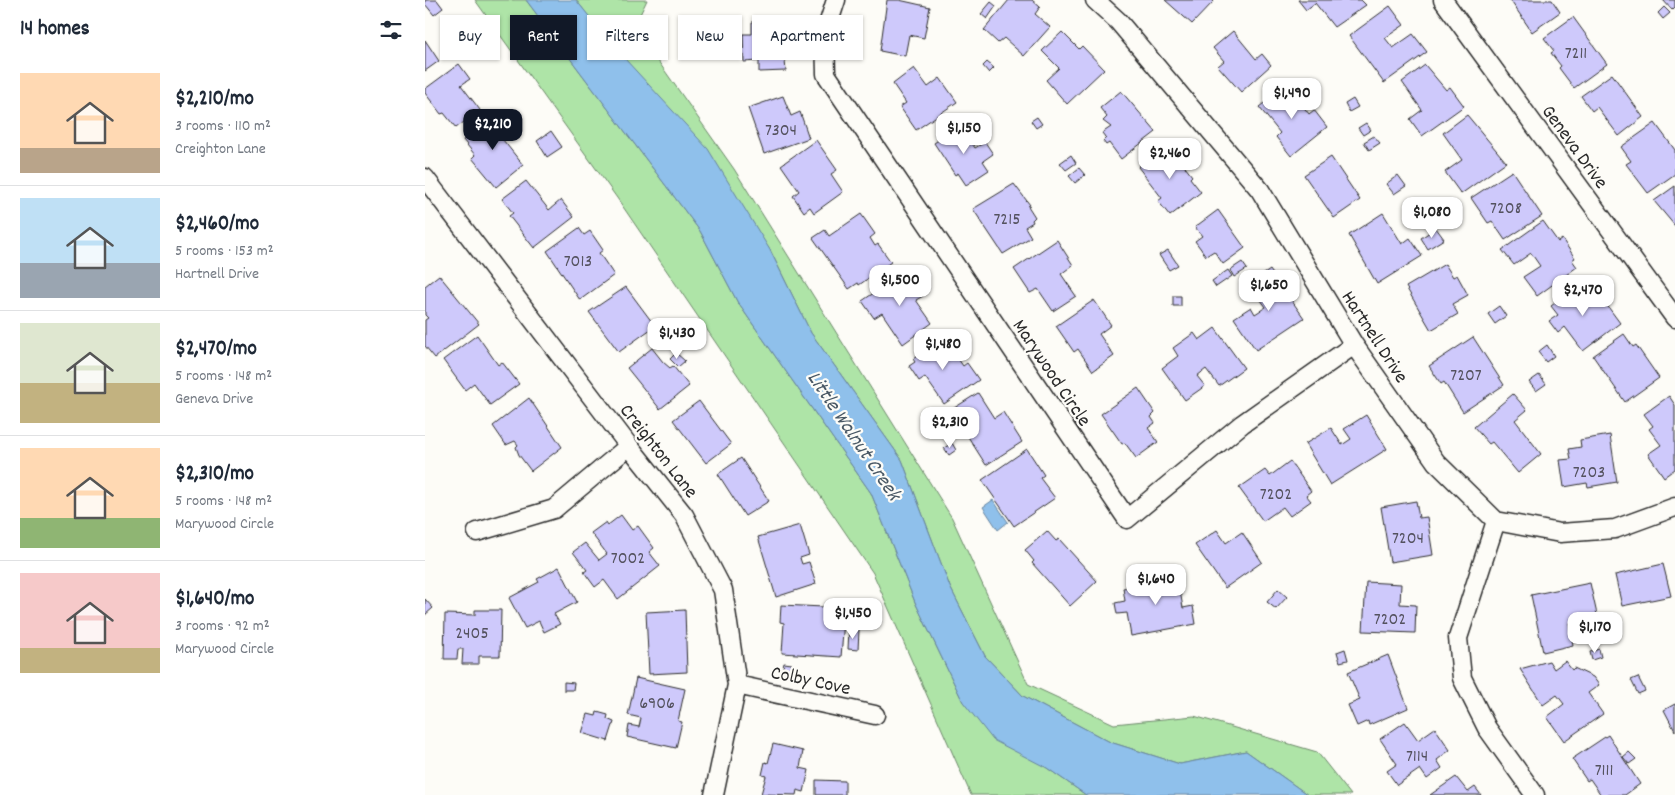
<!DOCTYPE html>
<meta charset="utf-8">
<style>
:root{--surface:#fff;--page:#f2f2f3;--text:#1f2937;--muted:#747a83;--line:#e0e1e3;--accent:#111827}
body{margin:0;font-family:Dekko,sans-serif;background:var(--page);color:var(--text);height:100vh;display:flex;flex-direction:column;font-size:19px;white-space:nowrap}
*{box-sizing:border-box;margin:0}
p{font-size:16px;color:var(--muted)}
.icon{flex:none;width:28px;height:28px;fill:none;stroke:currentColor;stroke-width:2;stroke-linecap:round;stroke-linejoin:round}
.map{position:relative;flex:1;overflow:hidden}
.sheet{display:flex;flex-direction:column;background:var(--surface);width:425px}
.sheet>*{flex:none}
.banner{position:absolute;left:15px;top:15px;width:475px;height:45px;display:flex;gap:10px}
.price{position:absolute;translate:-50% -42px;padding:0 11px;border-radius:10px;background:#fff;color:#222;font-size:16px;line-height:32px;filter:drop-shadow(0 1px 2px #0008)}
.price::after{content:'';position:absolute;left:50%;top:30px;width:15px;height:11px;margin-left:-8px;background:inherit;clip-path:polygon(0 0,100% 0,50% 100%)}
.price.current{background:var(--accent);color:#fff}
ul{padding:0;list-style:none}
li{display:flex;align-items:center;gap:15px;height:125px;padding:0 20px}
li+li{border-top:1px solid var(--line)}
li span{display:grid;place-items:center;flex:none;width:140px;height:100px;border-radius:0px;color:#555}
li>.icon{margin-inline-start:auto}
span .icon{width:60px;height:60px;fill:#fffc;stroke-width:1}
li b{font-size:21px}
h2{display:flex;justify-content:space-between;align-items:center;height:60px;padding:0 20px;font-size:21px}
.tag{padding:0 18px;border-radius:0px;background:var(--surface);box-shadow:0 1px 4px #0004;font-size:18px;line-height:45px}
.tag.current{background:var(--accent);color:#fff}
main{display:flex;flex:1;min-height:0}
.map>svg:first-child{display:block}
</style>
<main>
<section class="sheet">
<h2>14 homes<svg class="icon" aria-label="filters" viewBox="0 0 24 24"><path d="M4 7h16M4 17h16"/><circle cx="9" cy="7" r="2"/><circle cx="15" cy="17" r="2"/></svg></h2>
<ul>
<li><span style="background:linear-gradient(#ffd9b3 75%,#b9a48a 0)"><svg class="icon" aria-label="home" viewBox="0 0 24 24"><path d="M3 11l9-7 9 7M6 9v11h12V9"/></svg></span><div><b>$2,210/mo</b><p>3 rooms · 110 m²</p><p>Creighton Lane</p></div></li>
<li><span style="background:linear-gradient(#bfe0f5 65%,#9aa5b1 0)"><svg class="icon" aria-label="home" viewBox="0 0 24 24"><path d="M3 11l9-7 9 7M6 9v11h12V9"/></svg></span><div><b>$2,460/mo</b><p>5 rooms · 153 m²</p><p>Hartnell Drive</p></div></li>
<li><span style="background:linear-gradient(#dfe7d0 60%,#c2b280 0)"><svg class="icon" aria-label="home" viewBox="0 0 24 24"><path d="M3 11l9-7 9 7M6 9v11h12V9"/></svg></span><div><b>$2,470/mo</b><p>5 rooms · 148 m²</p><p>Geneva Drive</p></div></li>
<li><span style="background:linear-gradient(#ffd9b3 70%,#8fb573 0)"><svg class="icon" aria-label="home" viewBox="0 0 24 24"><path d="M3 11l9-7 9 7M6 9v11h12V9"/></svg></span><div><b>$2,310/mo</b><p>5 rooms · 148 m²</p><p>Marywood Circle</p></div></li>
<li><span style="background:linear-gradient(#f6c9c9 75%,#c2b280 0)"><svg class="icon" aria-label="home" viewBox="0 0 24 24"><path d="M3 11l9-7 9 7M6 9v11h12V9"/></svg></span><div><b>$1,640/mo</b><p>3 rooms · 92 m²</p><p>Marywood Circle</p></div></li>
</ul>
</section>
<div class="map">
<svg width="1250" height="795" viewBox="0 0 1250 795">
<rect width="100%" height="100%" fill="#fdfcf7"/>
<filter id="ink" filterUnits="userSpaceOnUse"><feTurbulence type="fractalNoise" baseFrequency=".02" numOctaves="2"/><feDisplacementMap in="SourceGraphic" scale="10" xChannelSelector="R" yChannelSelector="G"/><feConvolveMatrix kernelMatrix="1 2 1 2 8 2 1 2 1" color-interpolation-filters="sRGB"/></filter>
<g filter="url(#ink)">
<path fill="#aee4a7" stroke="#6c8869" d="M50 0H101L275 231 313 303 446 493 490 602 538 702 622 768 661 795H546L448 573 192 198Z
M151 0H222L209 27 309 169 527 518 603 684 689 724 769 716 892 752 926 795H883L821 751 755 764 685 742 598 696 560 656 525 587 477 460 386 333 345 250Z"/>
<path fill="#8fc0eb" stroke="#67849e" d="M101 0H151L188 46 283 149 345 250 386 333 477 460 525 587 560 656 598 696 685 742 755 764 821 751 883 795H661L622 768 568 740 538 702 490 602 446 493 313 303 275 231Z
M568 500 583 522 573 530 558 507Z"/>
<path fill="#cec9fb" stroke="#2b2b2b" d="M0 0H12L18 8 9 15 0 4Z
M462 0H474L505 7 499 38 484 35 480 56 455 51Z
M584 0H607L615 7 610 14 625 27 599 56 579 38 573 43 559 30Z
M740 0H788L789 1 767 24Z
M873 0H936L941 5 909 27 890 3 881 10Z
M1085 0H1127L1135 12 1107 32Z
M1238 0H1250V7L1247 10Z
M566 2 571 6 562 19 556 14Z
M965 6 979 25 960 38 968 48 988 34 1002 52 959 83 924 36Z
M1239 7 1245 13 1238 19 1233 13Z
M1148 17 1182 64 1149 88 1134 68 1136 66 1126 53 1129 51 1119 38Z
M356 21 361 71 334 72V61L319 62 318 34H327V22Z
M808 31 831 59 837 54 846 65 816 92 793 66 799 61 788 48Z
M637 32 654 49 657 46 679 69 642 104 621 80 634 68 617 51Z
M0 40 14 61 0 71Z
M562 62 569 68 564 73 558 66Z
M34 64 45 79 36 85 55 110 31 128 19 113 16 114 0 93V89Z
M1000 65 1021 90 1025 87 1039 106 997 136 985 119 997 110 977 82Z
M489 68 503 87 515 78 532 102 491 130 475 107 481 103 468 84Z
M1187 74 1218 117 1194 136 1172 107 1167 111 1156 96Z
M862 85 884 114 889 110 902 127 866 156 851 137 855 133 834 107Z
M696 91 731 132 696 159 684 143 681 145 678 141 681 138 677 133 686 127 678 121 682 117 675 108Z
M358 96 366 116 375 112 384 138 339 154 323 108Z
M928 99 933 107 924 112 920 104Z
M70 114 86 134 78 140 98 165 71 187 47 158 50 155 38 140Z
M1042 115 1081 162 1036 194 1020 172 1037 160 1018 133Z
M612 117 617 124 611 128 606 121Z
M941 123 946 130 938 135 933 128Z
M1230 123 1250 150V174L1223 193 1201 164 1206 161 1196 147Z
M535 126 550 148 560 142 568 154 558 161 564 170 541 185 533 173 530 175 509 143Z
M126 131 137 147 122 157 112 141Z
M949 136 955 143 944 150 939 142Z
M391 140 412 170 406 174 418 192 389 213 385 207 379 212 368 196 374 191 356 165Z
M739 146 748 157 750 154 767 176 765 178 776 192 745 216 733 201 737 198 713 167Z
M646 155 651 163 641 170 635 163Z
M906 157 935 200 909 218 879 175Z
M654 168 660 175 650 183 644 176Z
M1087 171 1117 216 1080 240 1067 221 1063 223 1046 198Z
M973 175 981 186 969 194 961 184Z
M101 181 124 210 136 200 149 217 109 248 84 216 88 213 77 199Z
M589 184 605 205 603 206 610 217 607 220 608 222 600 227 606 237 578 254 548 209Z
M1250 186V226L1229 201Z
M793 210 820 248 798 264 789 251 781 256 770 241 777 236 770 227Z
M958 213 977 244 985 238 997 256 952 284 924 235Z
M436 214 450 234 445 238 450 246 453 244 466 262 434 285 433 283 424 289 388 238 400 230 404 236Z
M1118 221 1133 242 1137 239 1150 258 1147 260 1152 267 1112 296 1098 277 1115 266 1106 253 1089 265 1077 250Z
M154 228 159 235 165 231 178 250 174 253 189 275 155 300 122 251Z
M1011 228 1019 239 1003 249 996 238Z
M632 240 648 265 636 274 651 296 628 311 613 289 605 293 589 269Z
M743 250 753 265 744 270 734 255Z
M817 262 822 269 809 277 805 270Z
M1020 264 1028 277 1032 275 1043 295 1027 304 1033 314 1006 330 981 287Z
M803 270 807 276 791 287 787 281Z
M845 270 879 318 831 350 809 318 826 307 830 314 841 307 824 284Z
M481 271 498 296 491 300 507 323 478 344 457 313 449 318 437 301Z
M14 275 54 324 10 358 0 346V320L3 318 0 315V286Z
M1156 284 1166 298 1169 296 1177 307 1181 304 1195 323 1158 351 1140 327 1133 333 1124 321 1133 315 1126 306Z
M201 287 230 326 194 352 164 312Z
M748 296H756V306H748Z
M669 300 686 325 674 334 689 356 668 371 653 349 649 352 631 326Z
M1074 306 1081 316 1070 324 1063 314Z
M790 328 819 368 794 386 781 369 772 376 780 386 760 400 737 368 753 356 748 348 769 333 774 340Z
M1199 334 1208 347 1211 345 1234 378 1200 402 1168 356Z
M52 335 73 365 77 362 94 384 65 405 49 383 40 390 18 360Z
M518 337 538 366 542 363 554 380 519 404 500 377 494 381 484 366 490 362 488 359Z
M1048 337 1079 385 1038 412 1019 382 1016 384 1004 366Z
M1122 345 1129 356 1121 362 1113 352Z
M227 348 238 362 245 368 248 366 264 386 235 409 202 368Z
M251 353 260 361 253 367 245 359Z
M1114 375 1121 384 1111 391 1104 382Z
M713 388 730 413 726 417 730 423 723 428 733 442 711 458 700 443 697 444 676 414Z
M553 393 569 418 578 412 597 442 561 465 526 410Z
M1088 394 1102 410 1090 420 1116 454 1093 473 1067 442 1064 444 1049 427Z
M1244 396 1250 405V469L1239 477 1223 454 1236 445 1224 429 1228 426 1219 414Z
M104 398 137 447 106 471 94 455 91 447 93 445 90 441 81 445 68 426Z
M274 401 306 444 281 463 248 420Z
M941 415 962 449 905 485 880 444 906 428 917 445 926 439 919 429Z
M1185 435 1192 482 1163 487 1162 483 1139 487 1135 460 1146 459 1144 449 1156 447 1155 440Z
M527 443 531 450 524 455 519 448Z
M602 449 619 475 615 478 630 498 589 526 557 480Z
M316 458 344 501 320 516 293 474Z
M865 461 886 491 881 495 886 501 865 516 858 507 838 521 814 488 840 470 845 476Z
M991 501 994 518 1002 517 1008 555 965 562 956 507Z
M196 515 207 530 213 526 229 548 224 552 235 566 193 599 179 580 170 587 159 572 162 570 148 552 160 543 174 560 182 554 166 533 181 522 183 525Z
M375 525 384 555 375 558 377 564 384 562 391 584 351 597 333 537Z
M792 530 801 543 817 532 837 562 800 588 770 545Z
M622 531 631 541 634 539 672 581 645 606 607 563 609 561 600 550Z
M1238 564 1246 596 1197 606 1190 575Z
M134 567 152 602 129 614 135 624 119 632 114 621 100 628 84 598 114 582 112 579Z
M752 573 758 608 768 606 771 624 706 636 702 613 692 614 690 603 700 601 698 588 731 582 730 577Z
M941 582 976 584 975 604 991 605 990 633 938 631Z
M1165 583 1173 619 1144 623 1148 645 1118 652 1106 595Z
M853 589 862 597 851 609 842 602Z
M0 599 8 608 0 615Z
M356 605 420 608 416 657 357 653 359 623 355 622Z
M50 610H76L75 656H54V664H37L38 649H33L32 659H19L20 614 50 615Z
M260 610 262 672 224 674 221 612Z
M424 629 434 630 433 650 423 649Z
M920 649 923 660 915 662 912 652Z
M1174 649 1176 657 1167 660 1165 652Z
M963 655 983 708 944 725 943 721 932 726 923 705 935 700 923 672Z
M1124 661 1129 669 1140 661 1147 670 1149 668 1168 677 1174 685 1163 693 1178 714 1139 741 1122 717 1139 704 1132 695 1118 705 1095 669Z
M359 663 367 664 366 672 357 671Z
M1213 677 1220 691 1213 694 1206 680Z
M211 678 260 689 253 721 257 722 251 748 202 737 204 725 214 727 216 718 203 715Z
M139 682 149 683 148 690H139Z
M1250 704V731L1239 710Z
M172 712 183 715 182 719 189 722 183 741 157 733 163 714 171 716Z
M980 722 993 740 1010 728 1025 750 1012 760 1017 768 1002 779 995 769 972 785 962 771 972 764 955 739Z
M1183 735 1215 784 1200 795H1176L1165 779 1162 781 1147 759Z
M348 744 378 751 375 768 384 770 379 792 372 790 371 795 336 794 341 776 337 775 340 762 343 763Z
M1204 752 1211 759 1204 764 1198 757Z
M1031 777 1043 792 1050 787 1056 795H1005Z
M391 780 420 781V795H391Z"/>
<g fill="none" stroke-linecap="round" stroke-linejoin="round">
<defs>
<path id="minor" d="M411 0 400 34 401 74 702 519 817 424 929 345
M670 0 693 21 835 190 929 345 1011 462 1071 521 1135 533 1190 529 1250 507
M1018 0 1250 318
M0 178 204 446 259 515 298 590 312 685 289 795
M1071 521 1033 638 1037 678 1062 728 1110 795
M52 532 129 509 204 446
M312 685 450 715"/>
</defs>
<use href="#minor" stroke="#2b2b2b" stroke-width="21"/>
<use href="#minor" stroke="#fdfcf7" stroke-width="18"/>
</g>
</g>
<g text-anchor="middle" stroke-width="4.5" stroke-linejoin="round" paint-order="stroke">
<g font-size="18" fill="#54525f">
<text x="1151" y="58">7211</text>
<text x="356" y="135">7304</text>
<text x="1081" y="213">7208</text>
<text x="582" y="224">7215</text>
<text x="153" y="266">7013</text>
<text x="1041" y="380">7207</text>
<text x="1164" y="477">7203</text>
<text x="851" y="499">7202</text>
<text x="983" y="543">7204</text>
<text x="203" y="563">7002</text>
<text x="965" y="624">7202</text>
<text x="47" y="638">2405</text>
<text x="232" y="708">6906</text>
<text x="992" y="761">7114</text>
<text x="1179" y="775">7111</text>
</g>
<g font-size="20" fill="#2b2b2b" stroke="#fdfcf7">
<text transform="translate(1151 146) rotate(54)" y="7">Geneva Drive</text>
<text transform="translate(951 336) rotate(57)" y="7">Hartnell Drive</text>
<text transform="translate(628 372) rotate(56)" y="7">Marywood Circle</text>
<text transform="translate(235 450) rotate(52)" y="7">Creighton Lane</text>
<text transform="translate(386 679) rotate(12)" y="7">Colby Cove</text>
</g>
<g font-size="21" font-style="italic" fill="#495865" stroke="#fdfcf7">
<text transform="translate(430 435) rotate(56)" y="7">Little Walnut Creek</text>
</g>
</g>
</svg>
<b class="price" style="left:867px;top:120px">$1,490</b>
<b class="price current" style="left:68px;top:151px">$2,210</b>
<b class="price" style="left:539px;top:155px">$1,150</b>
<b class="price" style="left:745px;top:180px">$2,460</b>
<b class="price" style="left:1007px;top:239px">$1,080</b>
<b class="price" style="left:475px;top:307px">$1,500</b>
<b class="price" style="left:844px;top:312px">$1,650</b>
<b class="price" style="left:1158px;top:317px">$2,470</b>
<b class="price" style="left:252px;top:360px">$1,430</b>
<b class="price" style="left:518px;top:371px">$1,480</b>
<b class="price" style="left:525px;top:449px">$2,310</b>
<b class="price" style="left:731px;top:606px">$1,640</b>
<b class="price" style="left:428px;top:640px">$1,450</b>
<b class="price" style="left:1170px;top:654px">$1,170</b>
<div class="banner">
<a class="tag">Buy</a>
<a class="tag current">Rent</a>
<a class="tag">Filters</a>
<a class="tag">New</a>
<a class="tag">Apartment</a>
</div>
</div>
</main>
